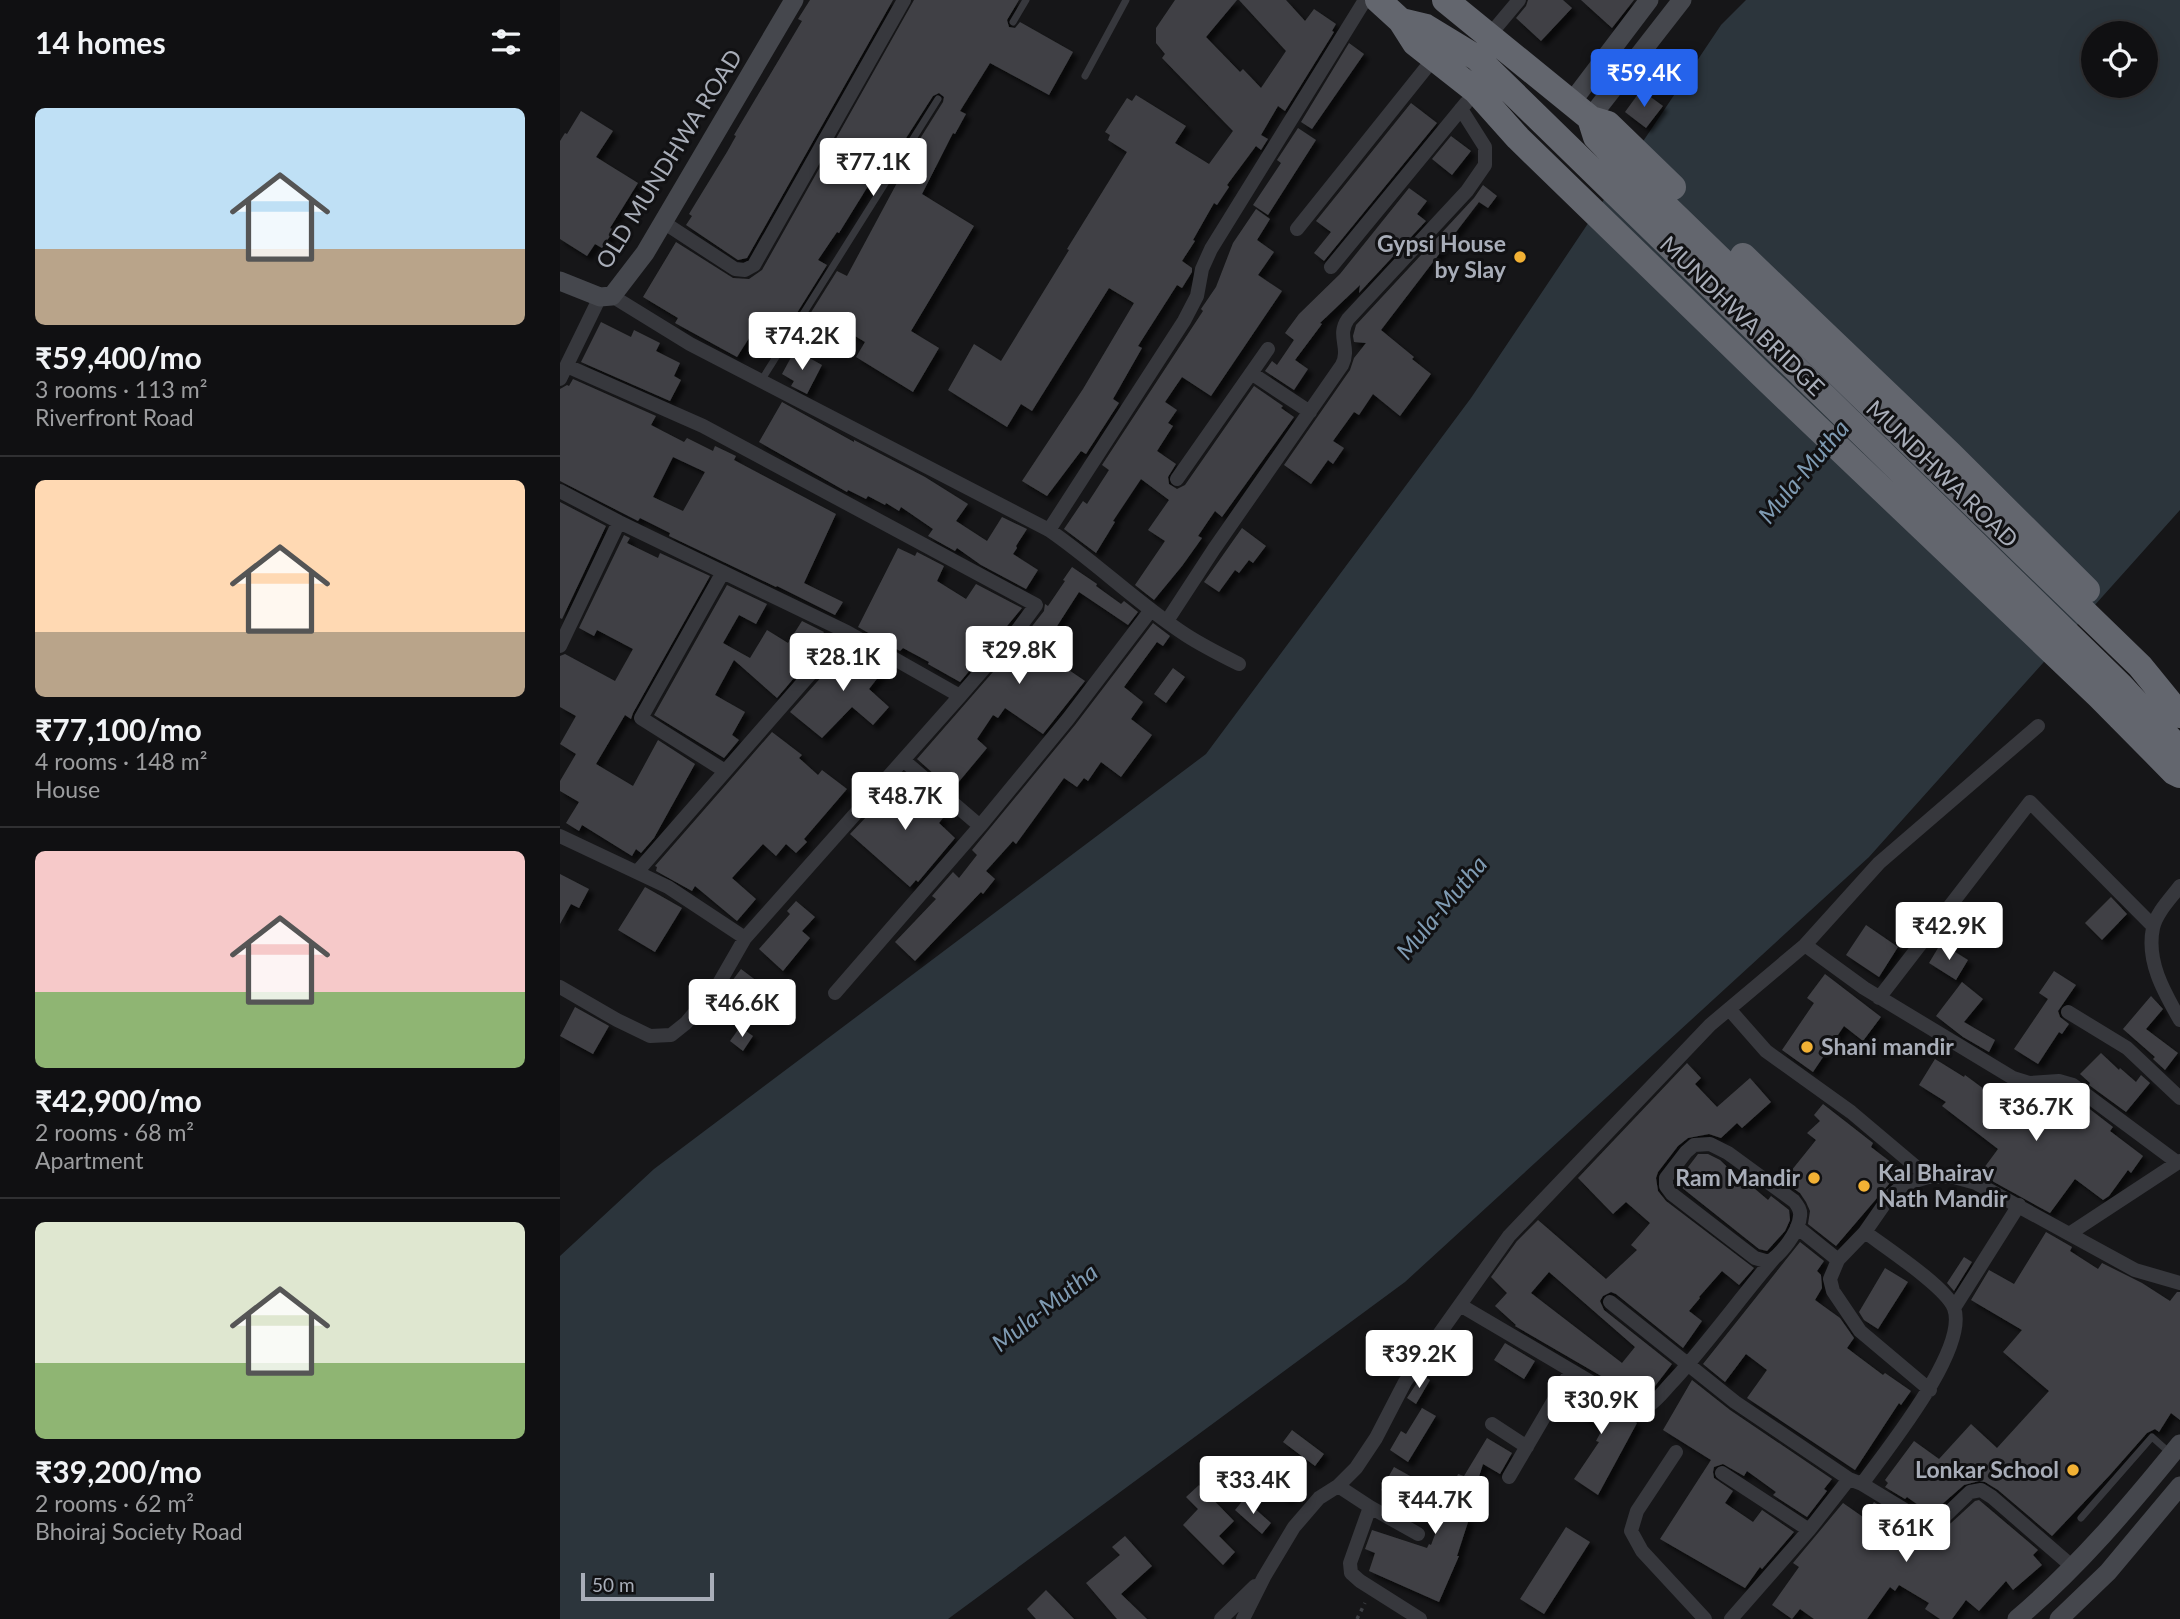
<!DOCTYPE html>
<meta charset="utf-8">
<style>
:root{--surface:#101012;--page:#19191b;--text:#f1f3f6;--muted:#9c9d9f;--line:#303032;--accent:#2563eb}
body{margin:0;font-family:Lato,sans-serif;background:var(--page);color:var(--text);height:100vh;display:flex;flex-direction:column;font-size:26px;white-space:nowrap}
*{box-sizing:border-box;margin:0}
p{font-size:23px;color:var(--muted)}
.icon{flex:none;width:38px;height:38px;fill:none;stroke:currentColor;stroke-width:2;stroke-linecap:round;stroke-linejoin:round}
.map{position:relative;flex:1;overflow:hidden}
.side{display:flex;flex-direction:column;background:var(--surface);width:560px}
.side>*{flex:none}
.buttons{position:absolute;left:1521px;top:21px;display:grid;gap:14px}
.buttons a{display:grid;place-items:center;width:77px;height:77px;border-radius:50%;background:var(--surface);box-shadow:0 7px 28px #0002,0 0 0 2px var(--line);font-size:35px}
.scale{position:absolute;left:21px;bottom:18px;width:133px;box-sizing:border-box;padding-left:7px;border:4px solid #a8adb8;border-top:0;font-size:19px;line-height:24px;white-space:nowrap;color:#a8adb8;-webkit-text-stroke:5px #111113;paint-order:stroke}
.price{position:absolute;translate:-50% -60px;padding:0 16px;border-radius:7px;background:#fff;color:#222;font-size:23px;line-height:46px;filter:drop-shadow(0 2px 4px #0008)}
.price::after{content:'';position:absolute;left:50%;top:42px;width:21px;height:16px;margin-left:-10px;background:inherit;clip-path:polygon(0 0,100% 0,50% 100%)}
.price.on{background:var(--accent);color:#fff}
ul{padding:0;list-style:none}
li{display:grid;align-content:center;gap:14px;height:371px;padding:0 35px}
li+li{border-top:2px solid var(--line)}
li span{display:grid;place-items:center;height:217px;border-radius:10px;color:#555}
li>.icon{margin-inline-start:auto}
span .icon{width:126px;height:126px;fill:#fffc;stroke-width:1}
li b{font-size:30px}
h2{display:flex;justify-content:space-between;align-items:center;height:84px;padding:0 35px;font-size:30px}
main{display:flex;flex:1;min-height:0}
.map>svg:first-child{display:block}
</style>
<main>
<section class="side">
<h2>14 homes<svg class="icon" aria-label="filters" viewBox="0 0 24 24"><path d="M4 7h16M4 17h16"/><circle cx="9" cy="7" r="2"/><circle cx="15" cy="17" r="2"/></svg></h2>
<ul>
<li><span style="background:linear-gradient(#bfe0f5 65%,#b9a48a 0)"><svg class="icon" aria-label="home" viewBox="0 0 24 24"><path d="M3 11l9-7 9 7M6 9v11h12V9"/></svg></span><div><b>₹59,400/mo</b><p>3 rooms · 113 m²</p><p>Riverfront Road</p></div></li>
<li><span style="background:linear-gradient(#ffd9b3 70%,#b9a48a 0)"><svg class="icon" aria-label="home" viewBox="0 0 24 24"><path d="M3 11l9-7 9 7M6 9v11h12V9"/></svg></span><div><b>₹77,100/mo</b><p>4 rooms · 148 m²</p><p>House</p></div></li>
<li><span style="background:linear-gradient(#f6c9c9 65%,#8fb573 0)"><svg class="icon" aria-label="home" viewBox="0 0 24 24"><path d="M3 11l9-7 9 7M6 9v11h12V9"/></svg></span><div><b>₹42,900/mo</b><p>2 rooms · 68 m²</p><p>Apartment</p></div></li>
<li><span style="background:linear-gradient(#dfe7d0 65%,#8fb573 0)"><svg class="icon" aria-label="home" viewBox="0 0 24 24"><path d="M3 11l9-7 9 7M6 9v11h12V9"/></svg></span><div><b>₹39,200/mo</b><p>2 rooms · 62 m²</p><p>Bhoiraj Society Road</p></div></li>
</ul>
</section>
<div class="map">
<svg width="1620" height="1619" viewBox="0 0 1620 1619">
<defs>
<filter id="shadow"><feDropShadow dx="5" dy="5" stdDeviation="2" flood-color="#0009"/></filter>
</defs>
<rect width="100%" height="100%" fill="#161618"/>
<path fill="#2c353c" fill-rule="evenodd" d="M1186 0H1620V510L1309 857 845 1282 388 1619H0V1256L94 1169 646 754 911 398 1161 25ZM1533 33H1586V86H1533Z"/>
<path fill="#404145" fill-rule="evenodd" filter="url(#shadow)" d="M250 0H333L187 258 178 260 126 225 132 216 129 214 167 152 176 136 174 135 242 21 238 19Z
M354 0H459L447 20 449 27 455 28 460 22 513 52 489 95 430 63 400 111 406 114 395 134 393 133 362 194 414 226 351 331 379 348 353 392 296 357 305 342 280 327 275 337 245 322 277 271 287 276 345 168 343 166 383 102 384 97 379 93 373 96 332 160 326 157 279 233 277 232 258 260 267 265 235 316 230 314 223 325 205 313 177 357 115 323 118 318 83 297 116 242 173 278 189 279 202 270Z
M615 0H677L646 37 680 72 683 69 701 88 726 51 679 0H726L745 21 754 9 776 24 772 31 774 32 725 111 718 106 701 135 708 139 701 150 696 146 667 185 669 187 657 205 654 203 633 240 635 241 622 261 632 268V272L622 288 617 285 578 346 582 348 553 399 559 403 526 454 521 451 487 496 462 481 523 389 574 303 549 288 472 411 461 404 447 427 388 390 414 344 441 361 463 325 509 250 507 249 567 152 548 140 550 135 545 132 567 98 572 101 576 95 626 126 615 143 649 164 673 131 602 58 605 54 596 43V28Z
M968 0H1003L1012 8 981 41 956 18 966 6Z
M1021 0H1074L1052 28Z
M789 43 804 54 752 129 741 122Z
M1081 90 1103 106 1086 128 1065 112Z
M851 103 877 123 764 261 754 253 771 232 756 221Z
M21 111 53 131 36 157 78 183 50 228 54 230 42 248 35 244 27 256 0 239V141L5 133 7 134Z
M738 128 756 140 708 215 693 205 721 163 717 160Z
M891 136 911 151 892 175 872 159Z
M923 185 937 196 928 208 919 202 821 330 854 357 852 359 871 374 840 416 813 394 799 415 794 412 773 441 784 448 773 464 768 460 751 484 724 465 790 370 794 358 806 343 794 342 793 336 796 325 914 198Z
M849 188 867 201 857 214 866 221 799 293 800 285 760 323 762 324 735 360 748 369 734 390 705 371 712 361 717 365 734 340 725 333 739 314 780 274Z
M696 209 710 219 697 240 714 252 698 275 722 291 651 396 622 377 605 402 617 410 608 423 613 426 597 451 616 464 608 477 609 484 617 489 625 485 694 386 723 406 721 408 734 417 662 517 655 511 638 536 642 538 622 566 594 600 575 585 605 541 588 530 609 500 581 479 553 521 555 522 536 553 504 529 523 501 527 504 549 470 542 465 643 311 641 309 656 287 673 243Z
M41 322 71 337 74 330 100 343 96 351 120 363 114 376 121 380 110 401 21 362Z
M235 350 262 365 247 394 231 386 234 381 222 374Z
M13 379 96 416 91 425 124 442 127 438 153 451 155 446 176 456 174 460 276 514 244 583 283 602 275 615 217 586 216 587 109 536 110 533 80 518 78 521 0 481V389L7 385 9 386ZM113 457 145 472 123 511 93 497Z
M222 402 294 442V440L365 477 408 504 396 521 427 541 442 517 467 529 456 546 457 548 453 554 478 570 466 589 421 565 397 548 395 551 368 536 373 529 341 507 339 511 326 503 325 505 308 496 306 499 288 490 287 492 199 442Z
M0 502 46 526 2 619 0 618Z
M682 528 706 546 693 563 689 560 679 573 675 570 659 592 644 582Z
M64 535 70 538 67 543 98 558 100 553 150 576 73 713 71 719 65 715 36 764 73 786 98 740 135 764 94 838 81 853 76 849 72 856 22 825 19 831 6 823 19 802 0 791V781L16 754 0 744 16 716 0 707V656L5 654 55 681 73 649 37 630 34 636 19 628Z
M338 548 355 556 357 552 384 566 377 581 406 599 416 584 462 608 400 682 368 664 369 662 343 648 340 651 298 627Z
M512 567 537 584 536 586 561 604 564 601 578 612 568 625 519 592 490 637 494 639 484 653 525 681 483 734 445 708 438 718 433 715 417 739 427 748 392 790 357 759 466 634 484 611 485 604 488 606 505 581 503 580Z
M167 585 207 604 196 624 179 615 163 643 190 658 207 630 228 643 242 621 264 632 252 650 256 652 217 698 174 660 155 695 185 712 172 735 179 740 164 758 94 715Z
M593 623 610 636 603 646 597 642 564 687 583 702 571 719 592 735 561 777 541 762 528 781 524 778 517 787 504 778 456 844 453 841 426 871 435 879 423 894 421 892 355 961 335 942 376 899 372 896 393 872 399 878 417 855 412 850 515 725Z
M290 645 327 666 309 689 329 707 313 725 292 707 262 738 230 712Z
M613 668 625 677 606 703 594 694Z
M212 732 242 755 239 758 258 775 262 770 287 789 244 839 247 842 236 853 226 844 216 856 203 844 172 878 196 899 177 921 135 886 132 891 96 871 97 867 95 866Z
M346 775 379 804 373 810 383 818 379 823 395 838 358 882 356 880 350 887 290 834Z
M0 874 29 889 19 908 11 904 0 924Z
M85 887 122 908 95 952 58 930Z
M1551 897 1567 914 1542 940 1525 923Z
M236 901 255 917 242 931 250 938 223 971 199 949 230 914 227 911Z
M1306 925 1338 947 1319 977 1286 955Z
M1381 943 1408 960 1396 980 1369 963Z
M181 969 206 988 197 1000 172 981Z
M1494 971 1516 985 1498 1011 1500 1017 1509 1024 1502 1034 1499 1032 1478 1064 1454 1049 1488 999 1479 993Z
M1265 974 1321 1017 1303 1041 1284 1026 1253 1072 1222 1050 1254 1003 1247 998Z
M1402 982 1423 999 1404 1022 1435 1040 1429 1052 1403 1037 1376 1016Z
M206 995 226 1010 217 1021 199 1004Z
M1591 996 1603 1009 1586 1029 1618 1053 1605 1070 1593 1059 1595 1057 1563 1029Z
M15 1007 49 1026 33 1054 0 1036Z
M180 1027 193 1036 183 1051 170 1041Z
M1541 1053 1559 1070 1560 1068 1576 1082 1581 1075 1590 1083 1566 1112 1529 1085 1530 1083 1520 1074Z
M1375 1059 1404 1077 1405 1075 1459 1115 1468 1104 1498 1127 1518 1100 1553 1127 1550 1131 1583 1156 1571 1173 1568 1170 1549 1196 1543 1200 1515 1179 1490 1213 1434 1182 1421 1172 1438 1149 1382 1106 1386 1102 1359 1085Z
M1127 1063 1141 1078 1135 1084 1157 1107 1190 1078 1211 1102 1182 1128 1177 1123 1161 1138 1149 1134 1128 1138 1118 1146 1098 1172 1096 1178 1098 1191 1106 1201 1194 1268 1179 1285 1162 1271 1139 1297 1140 1298 1129 1311 1142 1321 1123 1348 1056 1294 1051 1292 1043 1296 1040 1301 1044 1310 1112 1364 1092 1390 1083 1398H1079L955 1326 956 1325 935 1306 947 1293 931 1277 957 1241 978 1220 1046 1279 1077 1250 1071 1245 1090 1223 1066 1202 1053 1214 1018 1178ZM989 1272 1075 1347 1062 1363 971 1293Z
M1263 1104 1313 1143 1311 1147 1341 1170 1276 1246 1248 1224 1250 1211 1246 1202 1240 1193 1223 1181 1256 1140 1247 1133 1260 1121 1254 1115Z
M1138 1154H1148L1160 1160 1186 1185 1188 1183 1208 1200 1211 1196 1229 1210 1230 1220 1225 1231 1207 1251 1199 1249 1116 1183Z
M1486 1232 1512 1247 1510 1251 1538 1269 1542 1263 1582 1283 1610 1301 1617 1292H1620V1420L1611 1413 1599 1432 1595 1429 1587 1433 1549 1476 1492 1536 1438 1490 1425 1482 1419 1481 1404 1485 1372 1513 1368 1512 1347 1497 1345 1499 1325 1487 1328 1483 1325 1480 1354 1441 1379 1459 1411 1424 1437 1448 1489 1391 1443 1352 1462 1330 1411 1300 1429 1270 1454 1284Z
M1240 1242 1264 1261 1257 1271 1261 1275 1262 1288 1255 1300 1280 1318 1294 1338 1287 1348 1323 1375 1325 1373 1351 1391 1341 1405 1339 1403 1295 1470 1187 1398 1207 1370 1186 1354 1165 1382 1143 1364Z
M1404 1257 1412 1262 1394 1291 1387 1283Z
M1325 1268 1348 1282 1318 1329 1304 1320 1299 1312Z
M945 1343 975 1361 964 1379 934 1360Z
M862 1375 870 1380 856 1404 847 1398Z
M1132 1380 1170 1410 1272 1479 1264 1489 1267 1491 1247 1517 1213 1495 1216 1492 1187 1471 1184 1476 1163 1464 1154 1467 1153 1472 1154 1478 1173 1491 1165 1503 1193 1522 1202 1510 1234 1532 1202 1569 1200 1567 1185 1588 1100 1539 1151 1460 1103 1430Z
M1015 1384 1074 1417 1072 1420 1077 1423 1038 1495 1014 1479 1039 1442 1036 1441 1043 1428 1002 1405Z
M862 1408 876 1416 848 1462 830 1450 841 1431 846 1434Z
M732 1430 764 1454 755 1466 723 1442Z
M927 1438 952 1453 940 1474 923 1464 906 1518 909 1519 897 1556H899L879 1602 809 1571 815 1553 805 1549 812 1530 867 1548 869 1544 871 1545 898 1474 904 1476Z
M834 1467 868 1486 854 1509 821 1490Z
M709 1468 736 1489 727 1500 700 1480Z
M639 1485 674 1521 659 1536 675 1552 663 1565 623 1525 638 1509 626 1497Z
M684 1499 711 1523 702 1534 675 1510Z
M1419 1500 1478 1550 1473 1555 1482 1565 1453 1590 1446 1581 1419 1611 1406 1600 1392 1619H1380L1365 1609 1369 1603 1339 1585 1335 1591 1330 1587 1307 1619H1254L1240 1609 1232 1619 1212 1605 1239 1567 1233 1563 1283 1503 1303 1517 1314 1502 1334 1515 1330 1520 1353 1535 1358 1529 1372 1532 1379 1531 1391 1523 1415 1501Z
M1006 1527 1030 1542 984 1614 960 1599Z
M565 1536 592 1566 561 1594 587 1619H557L526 1583 560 1555 552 1547Z
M486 1590 514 1619H476L467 1609Z"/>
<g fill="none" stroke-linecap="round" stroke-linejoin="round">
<path stroke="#3d3f44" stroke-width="3.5" stroke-dasharray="3.5 5" stroke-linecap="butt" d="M797 1619 805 1603"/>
<path stroke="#37383d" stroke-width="7" d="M453 22 466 0
M525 76 566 0
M201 381 378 99
M1521 1518 1592 1437 1610 1453"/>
<path stroke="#37383d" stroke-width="14" d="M928 37 959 0
M103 222 175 269 185 270 194 265 344 0
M737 229 874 58
M771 267 906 103
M52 296 130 344 489 530C537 563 578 604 626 635 643 646 661 655 679 664
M691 373 750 412
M0 379 40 297
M617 479 708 349
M0 491 59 522 287 632 400 696
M489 530 624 321 637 296 642 269 651 249 805 0
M163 572 81 718 165 771
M607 621 654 549 782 365C791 347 776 336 788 319L907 191 925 165V147L901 109
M0 646 59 522
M343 760 420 826
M0 836 108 887 185 938
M77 872 287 632
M1620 886C1611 898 1596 913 1593 928 1586 961 1604 992 1620 1020
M1245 945 1304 988 1453 1078 1469 1083 1499 1081 1513 1085 1618 1163
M158 985 202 1018
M0 987 57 1020 90 1036 111 1035 126 1023 158 985 185 938 400 696 459 628 476 605 143 426 7 366
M275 993 420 826 508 719 591 610
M1319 998 1470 802 1593 926
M1169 1009 1206 1051 1291 1112 1368 1177
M1508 1012 1567 1048 1620 1098
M1150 1144 1168 1153 1234 1201C1238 1206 1241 1210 1240 1216 1239 1232 1221 1254 1209 1262L1195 1258 1112 1194 1106 1186V1178L1126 1152 1134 1145Z
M1237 1227 1278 1260
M1509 1234 1620 1161
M1050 1302 1175 1402 1289 1479 1302 1484 1363 1521 1374 1523 1385 1516 1410 1492 1421 1490 1432 1497 1514 1568
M900 1305 1068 1404C1074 1408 1081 1410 1088 1406 1098 1400 1106 1388 1115 1379 1150 1340 1181 1297 1215 1257
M1394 1308 1459 1205
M1370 1390 1300 1331 1273 1291 1270 1279 1278 1260 1305 1232 1330 1196 1345 1184 1368 1177H1394L1416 1183 1575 1270 1620 1283
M932 1424 967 1447
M1116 1452 1077 1511 1071 1531 1082 1551 1145 1619
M1162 1473 1249 1530
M949 1477 1011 1371
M1302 1484C1326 1450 1409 1349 1394 1308 1386 1287 1325 1247 1305 1232
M778 1486 810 1507
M858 1534 810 1507 790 1563 791 1573 800 1581 860 1619
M661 1619 695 1586
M683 1619 704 1577 734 1527 759 1498 778 1486 796 1468 816 1438 845 1382 949 1236 1150 1025 1245 945 1319 863 1478 726
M1171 1619 1249 1530 1289 1479"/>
<path stroke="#45474d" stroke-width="19" d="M1011 103 1089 0
M1030 118 1122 0
M0 281 40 297 52 296 85 253 234 0
M1457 1619C1519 1566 1569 1507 1620 1444
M1499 1619 1548 1572 1620 1486"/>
<path stroke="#63666e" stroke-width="26" d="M818 0 841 21 866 27 917 58 1561 686 1620 750
M885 0 1030 118 1036 137 1063 165 1580 666 1620 715
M841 21 855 43 916 91 958 138 1203 376 1540 697 1614 772 1620 775
M1031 119 1048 124 1113 187
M1183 256 1390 454 1527 590"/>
</g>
<g fill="#f2b134" stroke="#111113" stroke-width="2.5">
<circle cx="960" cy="257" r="7"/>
<circle cx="1247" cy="1047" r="7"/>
<circle cx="1254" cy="1178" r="7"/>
<circle cx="1304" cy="1186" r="7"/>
<circle cx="1513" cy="1470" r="7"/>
</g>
<g text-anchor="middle" stroke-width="6" stroke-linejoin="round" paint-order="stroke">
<g font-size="23" fill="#a8adb8" stroke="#111113">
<text transform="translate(109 159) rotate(-58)" y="8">OLD MUNDHWA ROAD</text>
<text transform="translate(1182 316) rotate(44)" y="8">MUNDHWA BRIDGE</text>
<text transform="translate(1382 474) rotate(44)" y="8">MUNDHWA ROAD</text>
</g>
<g font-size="23" font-weight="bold" fill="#a8adb8" stroke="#111113" text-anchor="end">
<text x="946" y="252">Gypsi House<tspan x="946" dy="26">by Slay</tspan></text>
<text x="1261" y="1055" text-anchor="start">Shani mandir</text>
<text x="1318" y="1181" text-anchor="start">Kal Bhairav<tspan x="1318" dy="26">Nath Mandir</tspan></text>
<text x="1240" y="1186">Ram Mandir</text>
<text x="1499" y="1478">Lonkar School</text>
</g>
<g font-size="24" font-style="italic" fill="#7f9bb3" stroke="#111113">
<text transform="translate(1244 472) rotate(-50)" y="8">Mula-Mutha</text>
<text transform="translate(882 908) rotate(-50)" y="8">Mula-Mutha</text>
<text transform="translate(485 1308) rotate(-38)" y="8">Mula-Mutha</text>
</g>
</g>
</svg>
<div class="buttons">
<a><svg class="icon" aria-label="locate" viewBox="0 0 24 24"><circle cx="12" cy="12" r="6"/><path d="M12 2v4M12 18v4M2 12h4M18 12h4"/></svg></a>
</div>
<div class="scale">50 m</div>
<b class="price on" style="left:1084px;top:109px">₹59.4K</b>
<b class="price" style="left:313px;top:198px">₹77.1K</b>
<b class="price" style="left:242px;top:372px">₹74.2K</b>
<b class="price" style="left:459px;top:686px">₹29.8K</b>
<b class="price" style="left:283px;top:693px">₹28.1K</b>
<b class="price" style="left:345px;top:832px">₹48.7K</b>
<b class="price" style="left:1389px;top:962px">₹42.9K</b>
<b class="price" style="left:182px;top:1039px">₹46.6K</b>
<b class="price" style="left:1476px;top:1143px">₹36.7K</b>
<b class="price" style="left:859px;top:1390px">₹39.2K</b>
<b class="price" style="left:1041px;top:1436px">₹30.9K</b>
<b class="price" style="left:693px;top:1516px">₹33.4K</b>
<b class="price" style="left:875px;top:1536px">₹44.7K</b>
<b class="price" style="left:1346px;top:1564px">₹61K</b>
</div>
</main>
